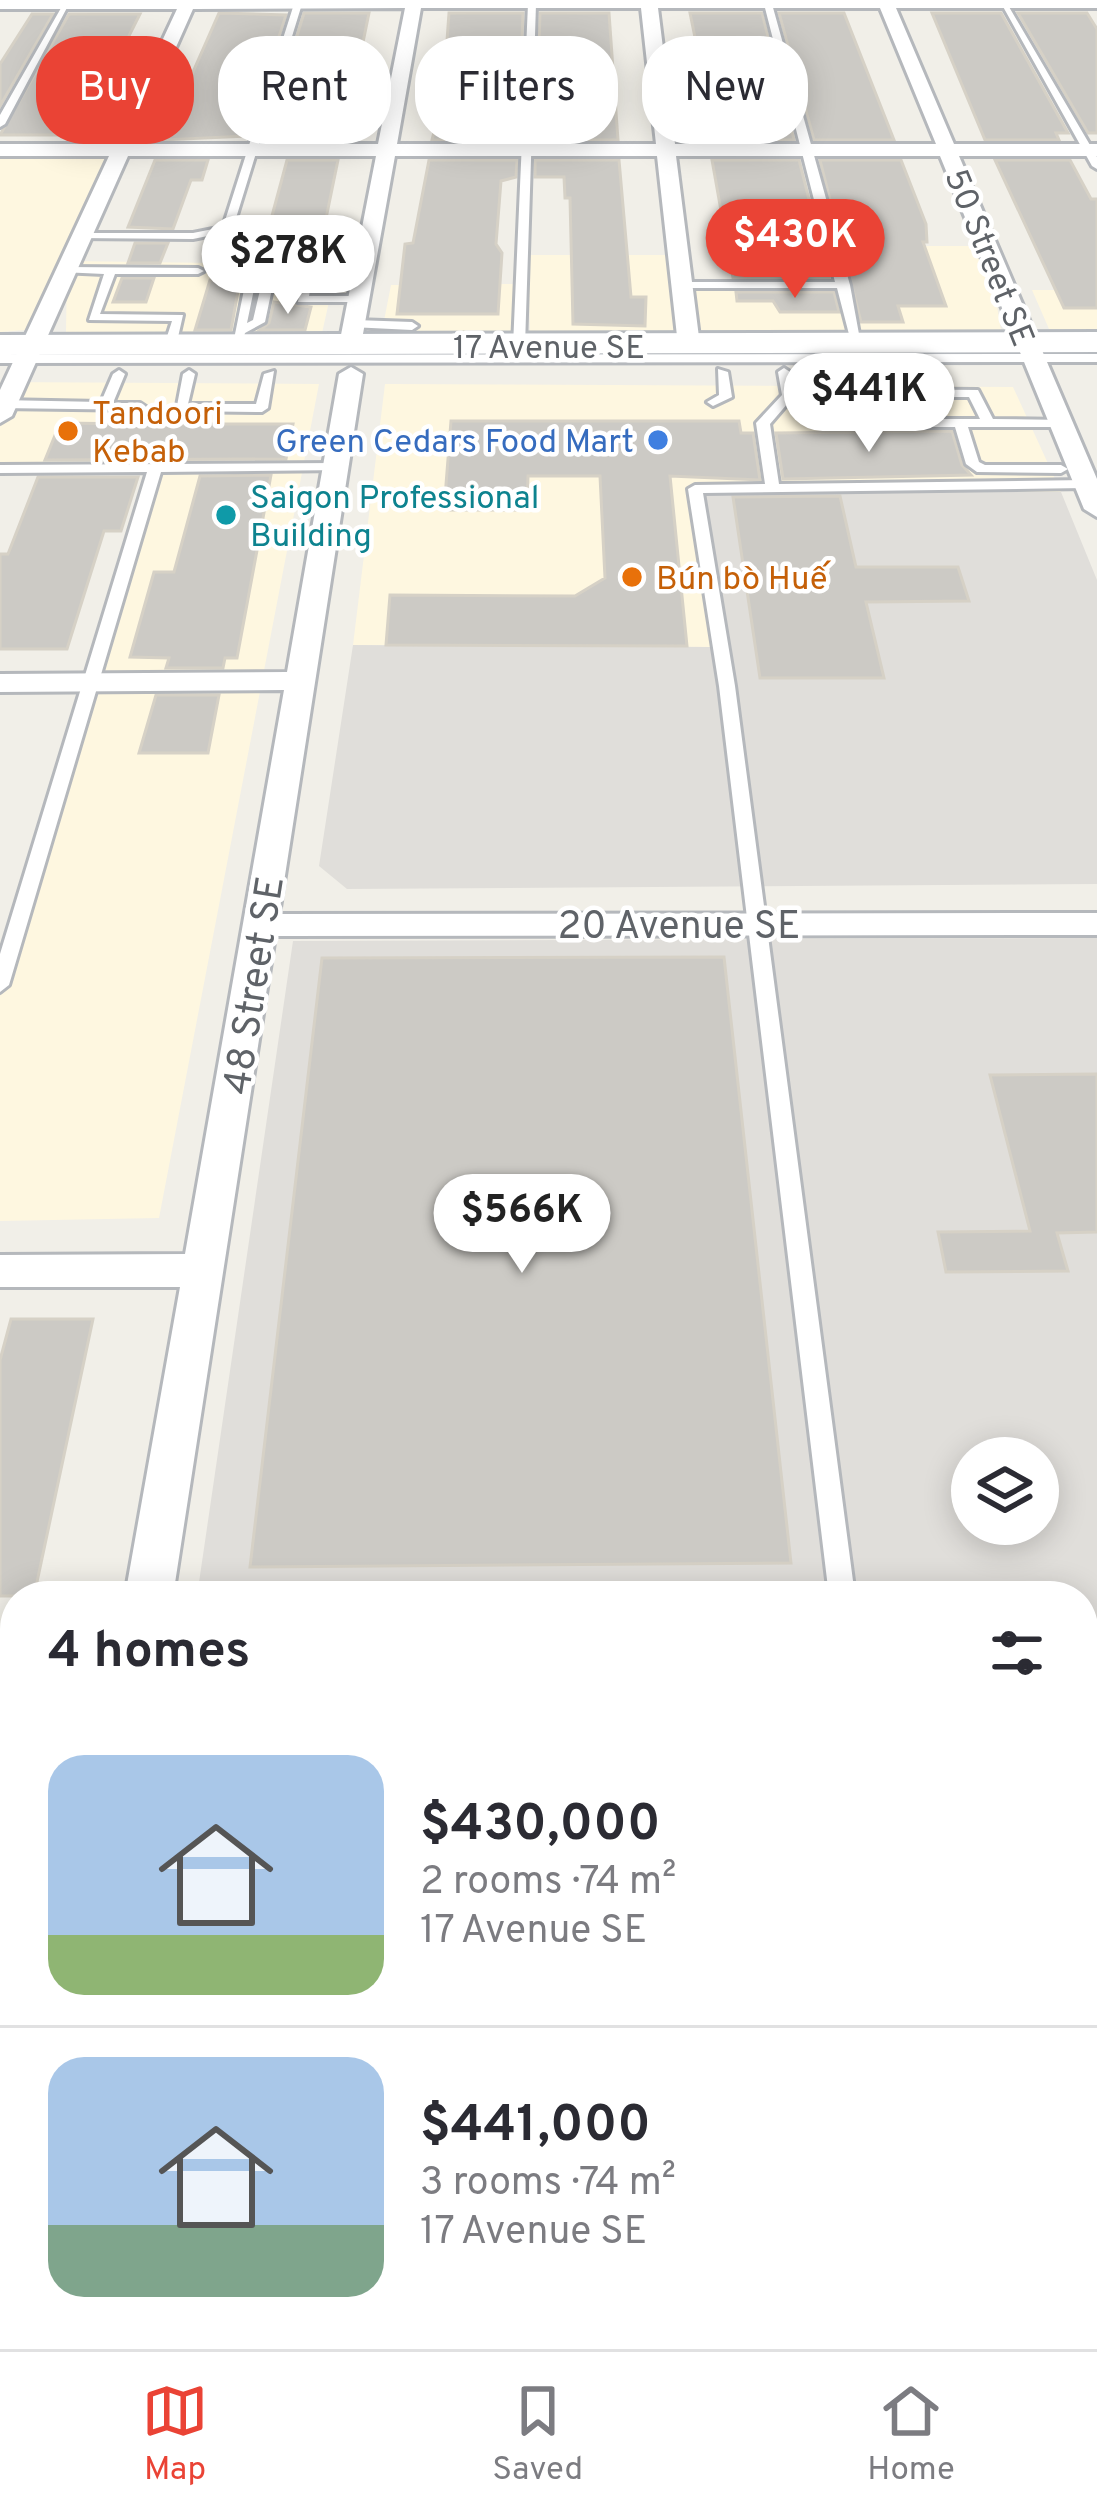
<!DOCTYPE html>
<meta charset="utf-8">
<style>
:root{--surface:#fff;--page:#f2f2f3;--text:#2b2b33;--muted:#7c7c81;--line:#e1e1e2;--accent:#ea4335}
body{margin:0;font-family:Overpass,sans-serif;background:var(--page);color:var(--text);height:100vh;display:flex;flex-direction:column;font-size:45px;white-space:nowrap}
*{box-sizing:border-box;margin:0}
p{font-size:39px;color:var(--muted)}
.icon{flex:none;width:66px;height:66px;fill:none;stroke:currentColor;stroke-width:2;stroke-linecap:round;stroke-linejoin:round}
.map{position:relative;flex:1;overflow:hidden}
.details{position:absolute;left:0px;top:1581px;width:1098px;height:768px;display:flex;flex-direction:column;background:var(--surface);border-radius:48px 48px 0 0;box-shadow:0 6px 30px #0003}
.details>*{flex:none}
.hud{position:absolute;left:36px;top:36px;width:1026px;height:108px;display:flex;gap:24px}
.tools{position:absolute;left:951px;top:1437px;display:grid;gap:24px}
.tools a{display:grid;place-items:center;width:108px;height:108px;border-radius:50%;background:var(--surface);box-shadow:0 6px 30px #0003;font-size:60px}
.price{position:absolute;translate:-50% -102px;padding:0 27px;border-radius:42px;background:#fff;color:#222;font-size:39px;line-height:78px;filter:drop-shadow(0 3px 6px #0008)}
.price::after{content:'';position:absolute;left:50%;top:72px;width:36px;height:27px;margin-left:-18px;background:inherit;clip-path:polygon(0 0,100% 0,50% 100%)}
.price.selected{background:var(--accent);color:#fff}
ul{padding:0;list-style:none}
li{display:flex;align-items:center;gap:36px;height:300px;padding:0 48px}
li+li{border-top:3px solid var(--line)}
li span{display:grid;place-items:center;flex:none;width:336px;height:240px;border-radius:36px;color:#555}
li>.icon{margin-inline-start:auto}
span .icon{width:144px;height:144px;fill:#fffc;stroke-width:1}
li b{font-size:51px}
h2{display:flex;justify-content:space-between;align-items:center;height:144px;padding:0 48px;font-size:51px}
.tag{padding:0 42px;border-radius:48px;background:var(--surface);box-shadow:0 6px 30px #0003;font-size:42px;line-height:108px}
.tag.selected{background:var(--accent);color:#fff}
.dock{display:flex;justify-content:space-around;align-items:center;height:168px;border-top:3px solid var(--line);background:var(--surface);font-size:33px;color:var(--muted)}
.dock a{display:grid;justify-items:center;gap:6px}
.dock .selected{color:var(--accent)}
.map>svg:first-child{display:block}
</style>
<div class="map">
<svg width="1097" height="2349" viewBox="0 0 1097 2349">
<rect width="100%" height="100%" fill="#f1efe8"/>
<path fill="#fef7e0" d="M0 150H122L71 261 213 263 220 247 230 243H342L322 333 66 332 67 267 26 330 0 332Z
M834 246H987L1001 330 530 332 528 255H681L685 284 842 285Z
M514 284 513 333 382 331 391 285Z
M1032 290H1097V329H1049Z
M0 382 319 384 159 1218 0 1221V984L155 468 0 469Z
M385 384 1013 387 1061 492 693 493 711 647 353 645Z"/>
<path fill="#e0deda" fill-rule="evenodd" d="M1061 492 1097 580V884L347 889 319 866 353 645 711 647 692 493Z
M1097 938V2349H86L88 2334H1083V1596H197L293 941ZM972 1458H1038V1524H972Z"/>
<path fill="#cccac5" stroke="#d6d1c6" stroke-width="3" d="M219 13 286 15 247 136 163 140Z
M304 13H369L343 140 266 136Z
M449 13H523L518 140H432L443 96Z
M540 13H609L618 140H536Z
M690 13H762L794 140H709L707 96Z
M779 13H844L894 140H814Z
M932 13H1001L1068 133H1056L1059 140H985Z
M1018 13H1087L1097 29V133H1088Z
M32 14H53L0 106V64Z
M69 14H140L79 135H0Z
M155 160H208L202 180H191L173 229 128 227Z
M287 160H338L322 238H266Z
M429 160H517L516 177 501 181 496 244 502 253 498 314H397L405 244 413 243Z
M535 160H619L631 297H646L645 326 573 324 570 198H565L564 177H535Z
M712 160H799L829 278H733Z
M820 160H901L926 224 927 242H923L946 306H898L903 322H861Z
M995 160H1070L1091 199H1097V308H1064Z
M135 243H168L160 263H128Z
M122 278H154L146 302H113Z
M210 280H240L231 330H195Z
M736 292H834L839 312H780L773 301H737Z
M274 302 311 307 305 330H260L269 323Z
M451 421H739L741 433H753L760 480 670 476 687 646 386 645 390 595 575 596 605 578 600 476H528L527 510H444Z
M60 423 136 424H293L286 459 45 460Z
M952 431 962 465 971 475 783 479 776 433Z
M271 475 237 658H225L223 668H166L169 658 130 657 154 572H174L200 476Z
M38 477H138L121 531H104L67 649H0V554H8Z
M840 496 856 567H958L969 601 866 602 884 678H760L733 497Z
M156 695H219L208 753H139Z
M724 957 791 1563 250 1567 322 958Z
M1097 1074V1232L1057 1233 1068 1271 946 1272 938 1232 1030 1231 990 1075Z
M11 1319H93L34 1596H0V1360Z"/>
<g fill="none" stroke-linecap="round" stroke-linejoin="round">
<defs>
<path id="service" d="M1005 0 1097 157V169L1092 166 1001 3Z
M65 1 69 4 5 124 0 127V115Z
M298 1 302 4 232 231 193 239 77 238 75 236 81 233H193L223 227 294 4Z
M532 1 536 4 525 346 519 350 513 346 528 4Z
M768 1 772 4 850 285 861 345 851 342 837 288H685L679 285 685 282H835L764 4Z
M311 253 372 254V258L368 259 316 260 309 296H359L363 298V302H298L305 260H278L265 322 245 333 240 349H232L251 255ZM260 260H267L253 320 247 323Z
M65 267 198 268 204 271 198 274H115L100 314 183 315 176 346 170 350 164 346 172 321 89 320 104 274 61 272V268Z
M355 320 412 322 418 326 412 330 351 327 349 324Z
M1097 354V362L0 363V355Z
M784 368 790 372 794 396 770 424 779 484 1086 480 1093 484 1086 488 703 493 735 686 855 1596H829L719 686 688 489 695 485 765 484 756 423 782 395 778 372Z
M718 369 728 372 732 397 713 406 707 402 719 395Z
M861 369H869L876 389 978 390 993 419 1065 420 1067 423 1060 427H968L979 462 985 465H1061L1068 469 1061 473 977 472 966 464 955 427H898L871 415ZM878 397H969L980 419H900L882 410Z
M119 370 125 374 113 403H140L146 407 145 410 0 408V400L101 402 113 374Z
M189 370 195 374 188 404H256L264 374 274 371 268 408 262 412 176 411 183 374Z
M338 463 343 464V470L161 472 9 985 0 992V954L147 472 0 473V465Z
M919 2334H953L955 2349H921Z"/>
<path id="minor" d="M0 0H1097V8H896L954 144H1097V156H959L1097 479V517L1084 509 940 156H676L700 345 689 352 678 345 657 156H395L361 345 350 352 339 345 376 156H128L12 416 0 423V390L109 156H0V144H114L177 9H0ZM405 8 378 144H133L193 9ZM421 8H641L656 144H397ZM658 8H880L936 144H675Z
M351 367 363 374 279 914 1097 913V935L275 936 173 1596H125L180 1287H0V1255L185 1254 284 690 0 692V674L287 672 339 374Z
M15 2308V2334H57L55 2349H0L4 2312Z"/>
<path id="secondary" d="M1097 332V352L0 355V335Z"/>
</defs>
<use href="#service" stroke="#b5b8bc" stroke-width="6"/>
<use href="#minor" stroke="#b5b8bc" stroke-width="6"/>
<use href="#secondary" stroke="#b6babf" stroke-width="6"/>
<use href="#service" fill="#fff" fill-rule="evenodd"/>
<use href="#minor" fill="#fff" fill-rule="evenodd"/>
<use href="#secondary" fill="#fff" fill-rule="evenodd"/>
</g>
<g fill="#e8710a" stroke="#fff" stroke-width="4.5">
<circle cx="68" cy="431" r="12"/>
<circle cx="632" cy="577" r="12"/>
</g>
<circle fill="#3f7fe0" stroke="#fff" stroke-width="4.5" cx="658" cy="440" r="12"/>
<circle fill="#0f9aa8" stroke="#fff" stroke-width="4.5" cx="226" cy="515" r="12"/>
<g text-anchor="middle" stroke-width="9" stroke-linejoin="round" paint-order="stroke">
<g font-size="33" fill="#5f6368" stroke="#fff">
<text transform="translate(991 257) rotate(68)" y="12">50 Street SE</text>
<text x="549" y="358">17 Avenue SE</text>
</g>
<g font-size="33" fill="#c56008" stroke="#fff" text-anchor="start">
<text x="92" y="424">Tandoori<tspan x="92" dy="38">Kebab</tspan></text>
<text x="656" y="589">Bún bò Huế</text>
</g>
<g font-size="33" fill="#366cbe" stroke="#fff" text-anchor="end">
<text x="634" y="452">Green Cedars Food Mart</text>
</g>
<g font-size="33" fill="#0d838f" stroke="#fff" text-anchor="start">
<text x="250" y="508">Saigon Professional<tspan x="250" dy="38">Building</tspan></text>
</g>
<g font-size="39" fill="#5f6368" stroke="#fff">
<text x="679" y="938">20 Avenue SE</text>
<text transform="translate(252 985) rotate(-81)" y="14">48 Street SE</text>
</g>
</g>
</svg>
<div class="tools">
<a><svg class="icon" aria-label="layers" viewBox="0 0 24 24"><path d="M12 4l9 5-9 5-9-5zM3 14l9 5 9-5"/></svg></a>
</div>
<b class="price selected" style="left:795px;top:301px">$430K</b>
<b class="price" style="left:288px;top:317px">$278K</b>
<b class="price" style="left:869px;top:455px">$441K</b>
<b class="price" style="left:522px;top:1276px">$566K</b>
<div class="hud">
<a class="tag selected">Buy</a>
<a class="tag">Rent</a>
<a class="tag">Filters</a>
<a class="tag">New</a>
</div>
<section class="details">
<h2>4 homes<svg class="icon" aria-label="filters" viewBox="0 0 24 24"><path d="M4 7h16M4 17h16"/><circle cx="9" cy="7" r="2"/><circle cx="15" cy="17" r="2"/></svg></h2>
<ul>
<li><span style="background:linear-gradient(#a9c7e8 75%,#8fb573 0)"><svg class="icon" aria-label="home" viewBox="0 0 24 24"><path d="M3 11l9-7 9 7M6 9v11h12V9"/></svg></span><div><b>$430,000</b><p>2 rooms · 74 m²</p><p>17 Avenue SE</p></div></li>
<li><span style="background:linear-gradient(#a9c7e8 70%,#7fa58c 0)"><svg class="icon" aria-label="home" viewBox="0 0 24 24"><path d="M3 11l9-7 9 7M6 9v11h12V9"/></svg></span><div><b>$441,000</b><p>3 rooms · 74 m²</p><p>17 Avenue SE</p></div></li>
</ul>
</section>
</div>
<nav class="dock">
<a class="selected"><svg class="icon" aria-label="map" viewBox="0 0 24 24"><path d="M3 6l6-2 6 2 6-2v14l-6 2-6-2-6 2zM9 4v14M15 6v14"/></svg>Map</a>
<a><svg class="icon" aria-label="saved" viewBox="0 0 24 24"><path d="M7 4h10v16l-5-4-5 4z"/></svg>Saved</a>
<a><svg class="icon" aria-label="home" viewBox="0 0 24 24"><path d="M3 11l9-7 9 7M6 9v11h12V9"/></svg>Home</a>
</nav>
